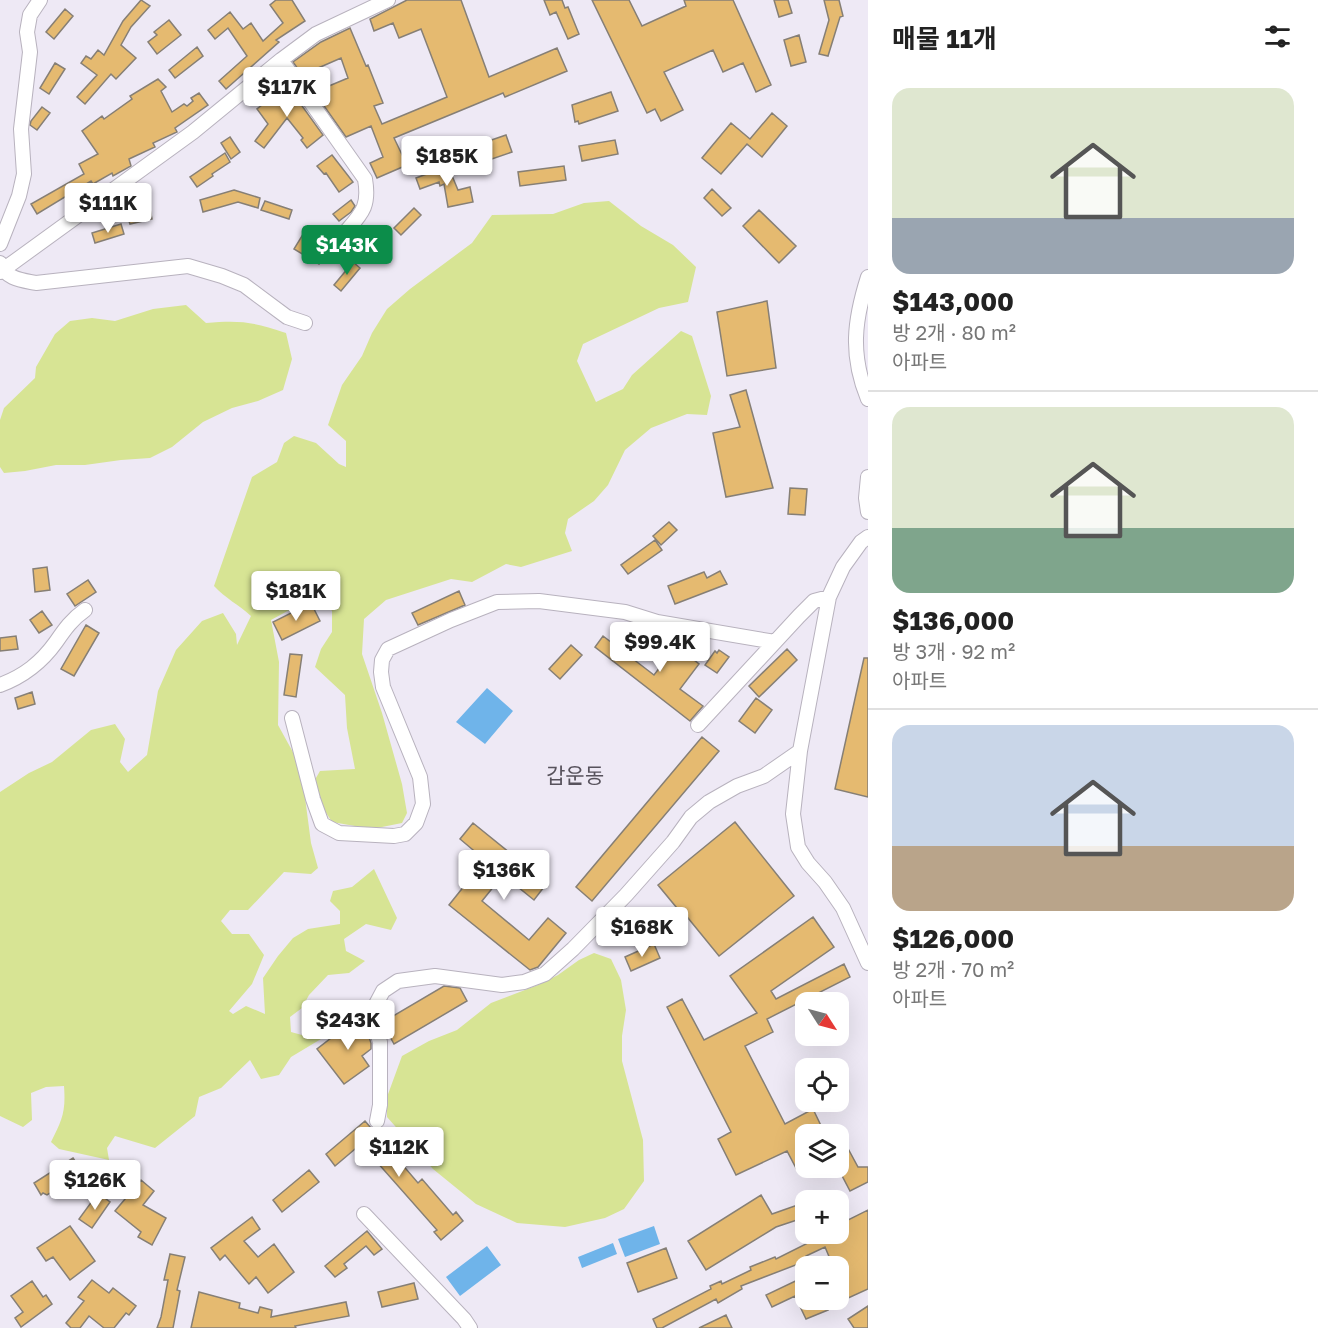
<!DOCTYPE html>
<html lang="ko">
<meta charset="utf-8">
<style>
:root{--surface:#fff;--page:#f2f2f2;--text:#222;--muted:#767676;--line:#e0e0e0;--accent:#0c8d4a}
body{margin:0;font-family:"Golos Text","Noto Sans KR",sans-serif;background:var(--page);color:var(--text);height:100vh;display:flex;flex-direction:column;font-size:22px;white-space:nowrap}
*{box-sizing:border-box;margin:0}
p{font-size:20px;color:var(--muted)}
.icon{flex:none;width:33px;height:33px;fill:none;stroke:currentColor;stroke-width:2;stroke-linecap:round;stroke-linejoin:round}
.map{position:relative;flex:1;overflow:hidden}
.details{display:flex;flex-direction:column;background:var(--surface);width:450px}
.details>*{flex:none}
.needle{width:39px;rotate:126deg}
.fabs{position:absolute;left:795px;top:992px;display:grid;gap:12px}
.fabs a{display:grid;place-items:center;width:54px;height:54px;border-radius:12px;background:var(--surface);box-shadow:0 6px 24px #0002;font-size:30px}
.price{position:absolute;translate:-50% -51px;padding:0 14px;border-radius:6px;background:#fff;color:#222;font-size:20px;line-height:39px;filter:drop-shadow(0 2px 3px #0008)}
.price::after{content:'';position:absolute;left:50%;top:36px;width:18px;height:14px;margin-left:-9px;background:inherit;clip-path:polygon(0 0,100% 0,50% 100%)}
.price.current{background:var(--accent);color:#fff}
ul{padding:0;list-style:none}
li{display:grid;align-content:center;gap:12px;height:318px;padding:0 24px}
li+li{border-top:2px solid var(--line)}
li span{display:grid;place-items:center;height:186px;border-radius:18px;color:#555}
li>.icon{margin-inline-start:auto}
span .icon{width:108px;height:108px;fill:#fffc;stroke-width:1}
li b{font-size:26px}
h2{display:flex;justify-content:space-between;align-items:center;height:72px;padding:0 24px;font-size:26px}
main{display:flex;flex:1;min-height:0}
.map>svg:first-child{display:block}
</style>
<main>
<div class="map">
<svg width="868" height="1328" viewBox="0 0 868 1328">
<rect width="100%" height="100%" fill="#eee9f5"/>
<path fill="#d7e494" d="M609 201 641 226 673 245 696 267 688 302 659 308 583 344 577 361 596 402 623 389 632 375 681 331 692 336 711 396 707 415 687 414 651 428 625 450 608 485 594 501 568 519 565 533 572 551 521 567 506 564 472 582 451 579 386 600 364 619 362 654 382 713 402 784 407 813 402 823 372 829 332 822 321 805 313 783 320 771 355 769 347 728 345 695 315 667 321 649 332 632V611L323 598 315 596 271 620 279 662 278 725 294 754 304 790 311 843 318 868 311 874 284 872 248 910H230L221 921 232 934H249L264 955 252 984 229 1011 233 1014 246 1006 265 1014 263 978 278 956 293 938 308 929 340 924V911L330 901 333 891 352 887 374 869 397 918 391 930 366 924 344 939 346 951 365 961 349 973 328 975 309 995 302 1008 290 1017 291 1032 302 1035 311 1014 328 1021 321 1039 291 1057 279 1075 261 1079 250 1060 221 1088 199 1097 195 1116 155 1148 115 1136 107 1148 109 1160 59 1149 51 1142C62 1120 66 1112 64 1086L46 1087 31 1093 32 1120 23 1127 0 1116V792L29 773 52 762 91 730 115 724 125 739 120 762 128 772 147 755 158 691 176 650 202 621 223 613 236 634 237 645 251 616C239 605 225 598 214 586L252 477 277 462 284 443 294 436 316 443 339 464 346 467V441L328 425 342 385 362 356 372 333 387 309 410 289 472 243 492 215 553 214 584 203Z
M186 305 206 323C241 320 253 322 286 333L292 359 283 390 258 401 232 408 203 422 172 447 150 458 121 460 85 465H56L25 471 4 473 0 467V420L4 408 35 378 36 367 55 334 70 321 92 318 115 321 153 309Z
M594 953 611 959 621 980 626 1010 622 1036V1061L643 1140 644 1181 624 1209 605 1218 565 1227 517 1223 476 1204 433 1169 387 1117V1097L402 1056 429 1041 457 1030 491 1003 538 985 558 975 579 960Z"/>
<path fill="#6fb4ea" d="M487 688 513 711 485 744 456 722Z
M654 1226 660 1244 625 1257 618 1239Z
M613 1243 617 1254 582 1268 578 1257Z
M487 1246 501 1265 460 1296 446 1277Z"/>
<path fill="#e5ba70" stroke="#867f75" stroke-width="1.5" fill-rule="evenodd" d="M141 0 150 6 131 27 121 45 136 58 116 79 111 74 85 104 77 97 97 75 81 63 86 56 91 59 98 50 104 55 123 21Z
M276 0H292L305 21 276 40 279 42 226 89 219 81 247 56 228 28 215 39 208 30 230 12 243 29 251 23 263 41 283 23 270 5Z
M407 0H461L489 77 557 48 567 71 505 97 503 93 394 138 407 165 377 178 370 163 383 157 371 126 346 137 293 62 321 42 350 28 366 66 368 65 383 103 374 106 382 124 447 97 421 29 399 38 393 23 374 31 370 19ZM341 58 348 78 317 91 309 72Z
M544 0H562L565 8 568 7 579 34 568 39 556 12 550 15Z
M592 0H629L642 26 686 6 684 0H733L771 85 756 92 743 63 723 72 713 50 664 72 683 110 661 121 655 109 647 113Z
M774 0H788L792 13 779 17Z
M824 0H839L843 16 840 17 828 56 819 54 829 20Z
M65 9 73 16 54 39 46 32Z
M169 20 181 35 157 54 148 42 157 35 154 32Z
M799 35 806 62 791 66 784 40Z
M197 47 203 56 175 78 169 70Z
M55 63 65 69 49 94 40 88Z
M158 79 166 87 161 91 172 112 184 104 187 106 193 101 191 98 199 93 208 105 175 128 177 132 153 143 155 147 129 159 131 166 113 176 112 173 93 184 91 181 37 214 31 204 84 174 79 164 98 154 82 131 102 116 104 119 132 99 130 96Z
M287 85 323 135 307 148 301 140 303 138 287 118 264 148 255 141 268 124 257 109Z
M611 92 618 111 579 124 578 121 575 122 572 105Z
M42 107 50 113 37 130 30 125 31 121Z
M772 113 787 126 762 157 747 144 721 174 702 158 731 123 750 139Z
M506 135 512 152 480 163 474 146Z
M230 137 240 152 231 159 221 143Z
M615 140 618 154 582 161 579 146Z
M225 153 230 162 212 174 213 176 197 187 190 177Z
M332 155 353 182 339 192 326 173 324 174 317 166Z
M448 166 458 190 470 187 473 202 448 207 444 184 440 186 439 182 420 189 416 178Z
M564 166 566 180 520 186 518 172Z
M712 189 731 208 722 216 704 198Z
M234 190 260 198 258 208 238 202 203 212 200 200Z
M351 200 355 206 351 212 339 221 333 214Z
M265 201 292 210 289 219 261 210Z
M414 208 421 215 401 235 394 228Z
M150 209 152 219 130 224 127 215Z
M759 210 796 246 779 263 743 226Z
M121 224 124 234 95 243 92 233Z
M305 231 330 245 319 264 294 249Z
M369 231 377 239 361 258 352 250Z
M353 262 360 268 341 291 334 285Z
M767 301 776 368 727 376 717 312Z
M746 390 773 488 726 497 713 433 740 427 730 395Z
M790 488 807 489 805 515 788 514Z
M669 522 677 530 661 545 653 536Z
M655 540 662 550 628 574 621 565Z
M47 567 50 590 35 592 33 569Z
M720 571 727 584 675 604 668 586 704 572 707 578Z
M88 580 96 592 75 606 67 594Z
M459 591 465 605 418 625 412 613Z
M311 603 320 621 282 640 273 622Z
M42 611 52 625 39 633 30 620Z
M86 625 99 633 74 676 61 669Z
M659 632 699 664 680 689 703 706 690 721 595 647 603 636 654 675 667 658 649 644Z
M16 636 18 649 0 651V638Z
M571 645 582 655 560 679 549 669Z
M787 649 797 660 759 697 749 686Z
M719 650 729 657 717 673 705 665 715 651 717 653Z
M290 654 302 655 296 697 284 695Z
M864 658H868V797L835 789Z
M32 692 35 704 18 709 15 698Z
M756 698 772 710 755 733 739 721Z
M702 737 719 751 592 901 576 887Z
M735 822 794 896 719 956 688 918 686 919 658 885Z
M473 823 547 883 534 900 503 875 482 901 529 940 548 918 566 933 538 967 530 970 449 905 485 860 460 839Z
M813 917 834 947 771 991 776 999 844 964 850 977 767 1019 773 1032 745 1046 785 1124 813 1109 825 1134H806V1165L797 1170 787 1151 736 1175 718 1139 731 1132 667 1007 682 999 704 1040 757 1013 730 976Z
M654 944 660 958 631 971 625 957Z
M444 986 460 988 467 1001 394 1044 389 1035 388 1036 383 1022Z
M357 1018 367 1031 371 1043V1049L362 1056 369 1066 344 1084 317 1049Z
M365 1121 418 1183 422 1179 453 1215 456 1212 463 1221 441 1240 434 1232 437 1230 361 1144 335 1166 326 1154Z
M838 1130 858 1167H868V1182L850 1191 838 1168Z
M73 1158 83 1173 47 1195 43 1193 41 1195 34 1183Z
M309 1170 319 1182 282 1212 273 1200Z
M141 1180 154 1191 143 1205 166 1218 152 1245 138 1237 141 1232 115 1211Z
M98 1193 110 1202 92 1228 79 1219Z
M761 1195 772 1214 806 1202V1217L776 1227 706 1270 688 1241Z
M868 1210V1289L846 1299 838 1282V1266H833L825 1247 806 1256V1261L741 1286 742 1289 718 1303 716 1299 662 1328H657L653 1319 711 1289 710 1286 721 1281 722 1284 751 1270 750 1267 775 1257 776 1259 820 1237 818 1233H838V1225Z
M252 1217 260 1229 244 1241 258 1257 274 1244 294 1272 268 1293 256 1277 249 1284 225 1255 220 1260 211 1248Z
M70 1226 95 1261 70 1280 53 1257 46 1261 37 1248Z
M367 1231 382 1249 374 1255 366 1246 344 1264 347 1268 335 1277 325 1266Z
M666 1248 677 1278 638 1292 627 1263Z
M170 1254 185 1257 177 1290 180 1291 173 1328H157L161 1317 168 1280H164Z
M806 1276V1305L823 1299 828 1310 806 1319 795 1296 772 1307 766 1295Z
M92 1280 109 1293 113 1288 136 1306 129 1315 126 1313 114 1328H104L89 1316 80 1328H71L66 1323 84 1301 78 1297Z
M32 1281 43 1297 46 1295 52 1304 21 1327 15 1318 23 1312 11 1296Z
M414 1283 418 1299 382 1307 378 1292Z
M199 1292 240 1303 239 1308 258 1313 260 1307 272 1310 271 1317 346 1302 349 1316 295 1326 296 1328H191Z
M868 1306V1328H854L848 1319Z
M726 1315 732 1328H699Z"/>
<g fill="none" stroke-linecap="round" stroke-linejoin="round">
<defs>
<path id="minor" d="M281 60 365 179C370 208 361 214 343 235
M0 244 19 196 24 174 21 129 30 52 27 32 30 15 40 0
M0 263C6 279 21 280 36 283L188 266 222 276 244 285 287 317 305 323
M0 272 193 132 281 60 316 34 388 0
M868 277C854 321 850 355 868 399
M868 477 866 498 868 512
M868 537 861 542 843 567 829 597 800 751 793 814 798 847 808 863 825 882 843 908 868 963
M0 685C24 676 41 663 56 642 65 629 72 619 85 610
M292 718 313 799 322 824 339 833 394 836 405 834 416 823 423 804 420 777 383 687 381 672 382 660 388 649 451 620 497 602 539 601 625 612 657 622 775 642
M698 725 799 616 814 601 829 597
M377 1121 380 1105V1042L374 1022 375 1006 383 991 398 981 435 976 502 985 524 982 545 974 573 949 626 895 673 842 691 817 709 802 737 786 764 776 800 751
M364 1214 464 1319 470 1328"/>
</defs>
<use href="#minor" stroke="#b8b2be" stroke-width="16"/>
<use href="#minor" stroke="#fff" stroke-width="14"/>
</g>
<g text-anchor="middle" stroke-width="4.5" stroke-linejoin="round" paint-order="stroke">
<g font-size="21" fill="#57525c" stroke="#eee9f5">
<text x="575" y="783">갑운동</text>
</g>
</g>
</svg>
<div class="fabs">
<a><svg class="needle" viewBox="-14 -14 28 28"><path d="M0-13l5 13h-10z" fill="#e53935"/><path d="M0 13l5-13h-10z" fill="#767676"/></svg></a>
<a><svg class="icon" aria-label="locate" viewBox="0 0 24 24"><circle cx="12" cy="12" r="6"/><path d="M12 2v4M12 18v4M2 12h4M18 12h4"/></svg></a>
<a><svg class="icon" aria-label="layers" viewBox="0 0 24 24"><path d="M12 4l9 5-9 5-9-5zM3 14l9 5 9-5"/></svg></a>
<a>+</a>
<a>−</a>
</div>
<b class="price" style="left:287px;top:118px">$117K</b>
<b class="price" style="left:447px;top:187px">$185K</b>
<b class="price" style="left:108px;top:234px">$111K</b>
<b class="price current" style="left:347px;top:276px">$143K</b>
<b class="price" style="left:296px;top:622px">$181K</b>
<b class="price" style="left:660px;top:673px">$99.4K</b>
<b class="price" style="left:504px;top:901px">$136K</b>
<b class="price" style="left:642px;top:958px">$168K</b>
<b class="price" style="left:348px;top:1051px">$243K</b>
<b class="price" style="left:399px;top:1178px">$112K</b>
<b class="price" style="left:95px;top:1211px">$126K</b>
</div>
<section class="details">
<h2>매물 11개<svg class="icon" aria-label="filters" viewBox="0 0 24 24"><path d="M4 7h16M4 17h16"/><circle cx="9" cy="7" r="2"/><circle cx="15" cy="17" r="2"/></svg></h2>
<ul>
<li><span style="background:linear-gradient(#dfe7d0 70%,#9aa5b1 0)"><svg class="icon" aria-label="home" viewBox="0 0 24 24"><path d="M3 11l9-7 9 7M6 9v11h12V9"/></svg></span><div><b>$143,000</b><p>방 2개 · 80 m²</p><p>아파트</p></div></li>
<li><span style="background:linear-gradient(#dfe7d0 65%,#7fa58c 0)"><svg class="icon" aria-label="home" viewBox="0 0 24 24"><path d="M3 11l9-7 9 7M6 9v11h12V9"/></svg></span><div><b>$136,000</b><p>방 3개 · 92 m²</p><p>아파트</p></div></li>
<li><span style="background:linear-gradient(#c9d6e8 65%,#b9a48a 0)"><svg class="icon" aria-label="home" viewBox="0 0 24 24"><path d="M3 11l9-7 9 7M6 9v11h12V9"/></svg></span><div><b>$126,000</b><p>방 2개 · 70 m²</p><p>아파트</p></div></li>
</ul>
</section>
</main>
